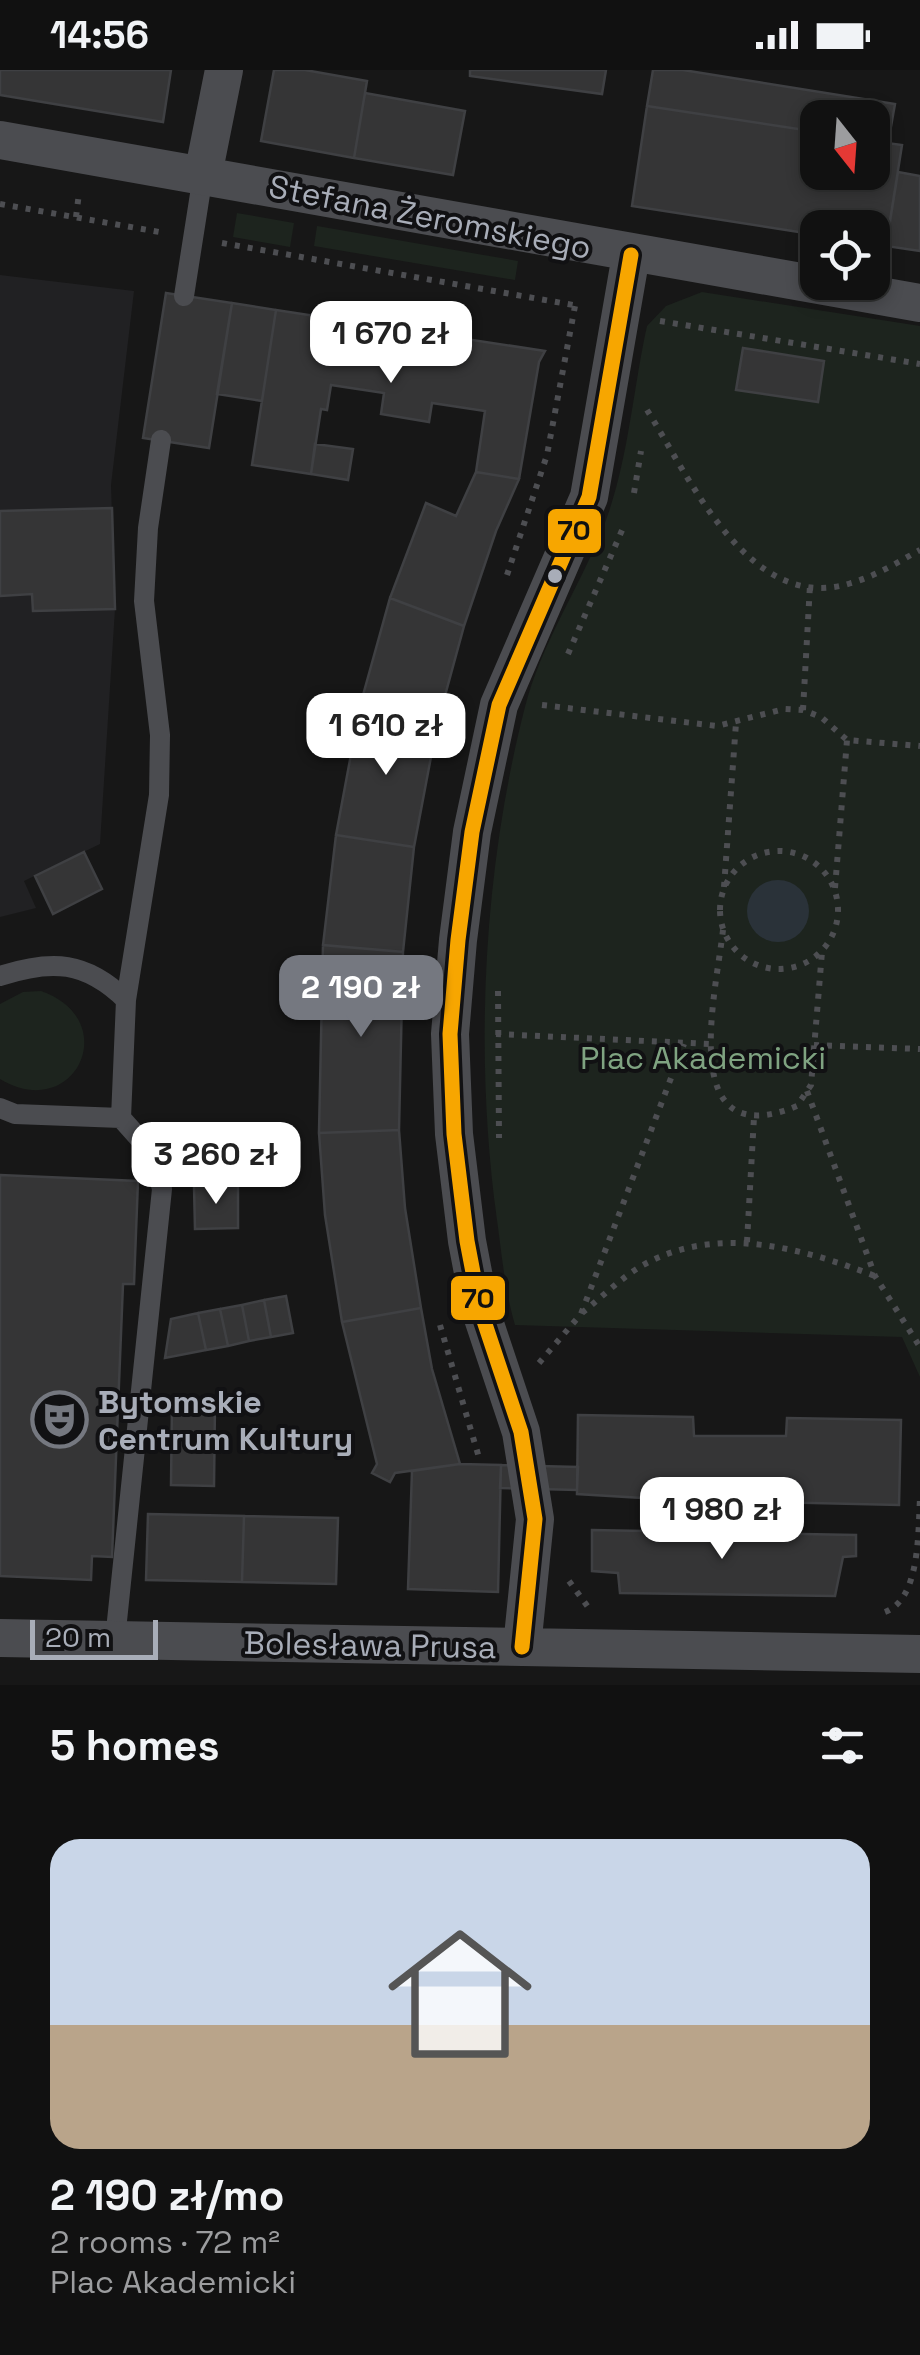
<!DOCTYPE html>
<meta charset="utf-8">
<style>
:root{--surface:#111;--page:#1a1a1a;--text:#f1f3f6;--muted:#9c9d9f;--line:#303131;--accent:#757880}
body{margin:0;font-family:"Space Grotesk",sans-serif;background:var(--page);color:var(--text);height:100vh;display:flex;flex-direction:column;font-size:38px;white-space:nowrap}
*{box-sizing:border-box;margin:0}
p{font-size:32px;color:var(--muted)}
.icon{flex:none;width:55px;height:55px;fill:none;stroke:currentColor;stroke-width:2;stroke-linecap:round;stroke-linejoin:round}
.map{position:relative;height:1615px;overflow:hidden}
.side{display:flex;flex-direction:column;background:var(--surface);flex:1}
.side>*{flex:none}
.needle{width:65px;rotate:163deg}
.controls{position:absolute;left:800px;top:30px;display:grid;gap:20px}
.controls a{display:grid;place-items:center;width:90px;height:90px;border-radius:20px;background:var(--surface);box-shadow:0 5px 15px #0003,0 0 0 2px var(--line);font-size:50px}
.scale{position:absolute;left:30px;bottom:25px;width:128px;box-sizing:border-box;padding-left:10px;border:5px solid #a8adb8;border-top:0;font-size:28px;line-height:35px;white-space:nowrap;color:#a8adb8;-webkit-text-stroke:8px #111113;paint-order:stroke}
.price{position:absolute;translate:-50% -85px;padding:0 22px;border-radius:20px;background:#fff;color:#222;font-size:32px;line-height:65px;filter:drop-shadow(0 2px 5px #0008)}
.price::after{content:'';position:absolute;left:50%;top:60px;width:30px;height:22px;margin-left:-15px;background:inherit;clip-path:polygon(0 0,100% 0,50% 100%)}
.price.on{background:var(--accent);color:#fff}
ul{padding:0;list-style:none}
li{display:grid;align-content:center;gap:20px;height:530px;padding:0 50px}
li+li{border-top:2px solid var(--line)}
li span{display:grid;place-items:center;height:310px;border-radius:30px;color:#555}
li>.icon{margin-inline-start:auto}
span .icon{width:180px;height:180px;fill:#fffc;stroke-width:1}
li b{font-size:42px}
h2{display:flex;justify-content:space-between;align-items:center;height:120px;padding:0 50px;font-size:42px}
.status{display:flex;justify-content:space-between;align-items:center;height:70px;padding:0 50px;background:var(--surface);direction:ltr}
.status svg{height:28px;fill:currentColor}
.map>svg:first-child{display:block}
</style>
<div class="status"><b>14:56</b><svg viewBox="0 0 49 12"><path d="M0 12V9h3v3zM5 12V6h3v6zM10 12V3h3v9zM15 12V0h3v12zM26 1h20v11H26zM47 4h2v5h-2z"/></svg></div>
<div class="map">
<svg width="920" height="1615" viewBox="0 0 920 1615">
<rect width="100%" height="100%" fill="#171717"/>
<path fill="#212123" d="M0 205 134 221 111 415 115 539 100 774 24 811 36 838 0 847Z"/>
<path fill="#1d241e" d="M237 143 294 153 290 177 233 167Z
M317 156 518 191 515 210 314 176Z
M702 222 920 256V1307L902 1267 515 1255C505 1221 502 1186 497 1150 474 984 483 800 525 637 541 575 577 521 601 463 628 398 632 324 647 256L666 236Z
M41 921C124 950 75 1054 0 1009V934L23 922Z"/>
<path fill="#2a3239" d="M747 841a31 31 0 1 1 62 0a31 31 0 1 1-62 0Z"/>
<path fill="#353536" stroke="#3f4043" stroke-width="2.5" d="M0 0H171L163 52 0 25Z
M274 0H305L367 11 354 88 261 71Z
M470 0H606L602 24 470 6Z
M653 0H683L895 34 888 73 872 71V48H818V62L647 36Z
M365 23 465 41 453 105 354 88Z
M647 36 818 62V102H872V71L902 75 886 176 872 174V158H818V165L632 136Z
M898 102 920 106V181L886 176Z
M166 223 232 233 209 378 143 368Z
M232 233 276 240 262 331 217 324Z
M276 240 545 281 539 292 519 409 476 402 485 341 432 333 429 352 381 344 384 323 331 315 327 340 321 339 311 404 252 395Z
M743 278 824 291 818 332 736 320Z
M315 374 353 379 348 410 311 404Z
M476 402 519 409 496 461 464 556 390 528 426 433 456 446Z
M112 438 115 539 33 541 32 524 0 526V441Z
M390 528 464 556 437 655 360 636Z
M360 636 437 655 414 777 336 765Z
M336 765 414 777 403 882 323 875Z
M84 782 102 819 53 844 35 806Z
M323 875 403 882 399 1060 319 1063Z
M399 1060 405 1138 421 1238 342 1252 325 1145 319 1063Z
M0 1105 138 1111 134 1214H123L112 1487 92 1486 91 1510 0 1506Z
M194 1116H238V1158L195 1159Z
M286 1226 293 1263 271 1267 264 1230Z
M264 1230 271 1267 249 1271 242 1235Z
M242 1235 249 1271 228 1276 220 1239Z
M421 1238 432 1299 460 1394 395 1403 390 1412 372 1403 377 1394 342 1252Z
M220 1239 228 1276 206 1280 198 1243Z
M198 1243 206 1280 165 1288 171 1249Z
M172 1333 215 1334 214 1416 171 1415Z
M578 1345 693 1347 694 1366H786L787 1348 901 1350 899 1435 769 1432 757 1447 756 1464 719 1462V1445L709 1432 577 1424Z
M460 1394 501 1395 498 1522 408 1519 412 1401Z
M501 1395 578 1397 577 1420 500 1418Z
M148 1444 244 1446 242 1512 146 1510Z
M244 1446 338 1448 336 1514 242 1512Z
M592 1460 856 1465V1486L843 1487 835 1526 620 1523 618 1503 592 1501Z"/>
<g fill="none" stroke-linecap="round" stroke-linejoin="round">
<path stroke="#4d4e52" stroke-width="6" stroke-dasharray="5 8" stroke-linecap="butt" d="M0 134 165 163
M76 147 79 123
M222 173 579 236
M660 251 920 294
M647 340C690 408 750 546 851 513 876 506 898 492 920 480
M634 423 641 381
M507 505 547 385 575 236
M568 584 623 458
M542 635 717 656 784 639 803 640 821 647 847 670 920 676
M803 640 810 515
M720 840a59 59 0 1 1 118 0a59 59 0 1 1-118 0Z
M724 817 736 653
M835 818 847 670
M723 860C716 924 675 1086 797 1036L811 1015 822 882
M498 921 499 1068
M496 964 711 974
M814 975 920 979
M807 1021 875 1206 920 1277
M747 1172 754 1047
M582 1243C602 1227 622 1207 643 1195 717 1154 802 1178 875 1206
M440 1255 480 1391
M539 1293 581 1244 684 974
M569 1511 588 1537
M885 1542C920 1529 918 1464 920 1428"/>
<path stroke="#4b4c50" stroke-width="20" d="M184 226 203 105
M0 906C52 889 86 891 126 930L121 1048 15 1044 0 1038
M126 930 159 725 160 665 144 531 148 458 161 370
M115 1570 162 1119 153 1084 121 1048"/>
<path stroke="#4b4c50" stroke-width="38" d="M0 70 920 233
M203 105 224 0
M0 1568 920 1584
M522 1577 535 1449 521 1362 480 1239 467 1171 454 1064 450 964 458 870 472 762 499 635 589 427 631 185"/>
<defs>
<path id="bus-1" d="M522 1577 535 1449 521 1362 480 1239 467 1171 454 1064 450 964 458 870 472 762 499 635 589 427 631 185"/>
</defs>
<use href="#bus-1" stroke="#111113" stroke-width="22"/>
<use href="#bus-1" stroke="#f7a600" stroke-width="15"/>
</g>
<defs>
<symbol id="theatre-ring" viewBox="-11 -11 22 22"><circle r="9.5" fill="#111113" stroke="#757880" stroke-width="1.5"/><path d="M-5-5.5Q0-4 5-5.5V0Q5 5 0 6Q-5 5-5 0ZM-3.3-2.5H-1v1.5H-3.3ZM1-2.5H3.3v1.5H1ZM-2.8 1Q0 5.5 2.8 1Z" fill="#757880"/></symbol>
</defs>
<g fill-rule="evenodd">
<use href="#theatre-ring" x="28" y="1318" width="63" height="63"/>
</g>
<circle fill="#a8adb8" stroke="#111113" stroke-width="4" cx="555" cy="506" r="9"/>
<g text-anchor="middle" stroke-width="8" stroke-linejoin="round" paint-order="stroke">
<g font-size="32" fill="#a8adb8" stroke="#111113">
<text transform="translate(430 147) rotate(11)" y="11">Stefana Żeromskiego</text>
<text transform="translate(370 1575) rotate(1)" y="11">Bolesława Prusa</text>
</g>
<g font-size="32" fill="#7fa381" stroke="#111113">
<text x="703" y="999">Plac Akademicki</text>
</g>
<g font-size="32" font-weight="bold" fill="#a8adb8" stroke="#111113" text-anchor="start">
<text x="98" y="1343">Bytomskie<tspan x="98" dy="37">Centrum Kultury</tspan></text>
</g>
</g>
<g stroke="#111113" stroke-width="4">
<rect x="546" y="437" width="57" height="48" rx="10" fill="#f7a600"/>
<rect x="449" y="1204" width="58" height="48" rx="10" fill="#f7a600"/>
</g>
<g font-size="28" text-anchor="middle" font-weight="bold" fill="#111">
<text x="574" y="470">70</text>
<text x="478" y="1238">70</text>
</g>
</svg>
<div class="controls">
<a><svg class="needle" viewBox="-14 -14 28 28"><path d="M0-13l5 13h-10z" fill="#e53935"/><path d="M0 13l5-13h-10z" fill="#9c9d9f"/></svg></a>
<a><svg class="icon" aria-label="locate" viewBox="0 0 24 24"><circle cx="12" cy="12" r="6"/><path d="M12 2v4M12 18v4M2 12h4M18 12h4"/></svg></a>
</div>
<div class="scale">20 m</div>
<b class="price" style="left:391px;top:316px">1 670 zł</b>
<b class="price" style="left:386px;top:708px">1 610 zł</b>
<b class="price on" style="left:361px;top:970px">2 190 zł</b>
<b class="price" style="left:216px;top:1137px">3 260 zł</b>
<b class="price" style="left:722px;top:1492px">1 980 zł</b>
</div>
<section class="side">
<h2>5 homes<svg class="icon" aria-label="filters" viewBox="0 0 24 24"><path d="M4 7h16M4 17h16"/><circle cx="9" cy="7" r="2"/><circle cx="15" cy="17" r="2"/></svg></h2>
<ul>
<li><span style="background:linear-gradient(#c9d6e8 60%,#b9a48a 0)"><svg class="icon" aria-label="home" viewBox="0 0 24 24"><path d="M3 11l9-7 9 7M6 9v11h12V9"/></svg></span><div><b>2 190 zł/mo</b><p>2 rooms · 72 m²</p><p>Plac Akademicki</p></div></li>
</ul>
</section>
